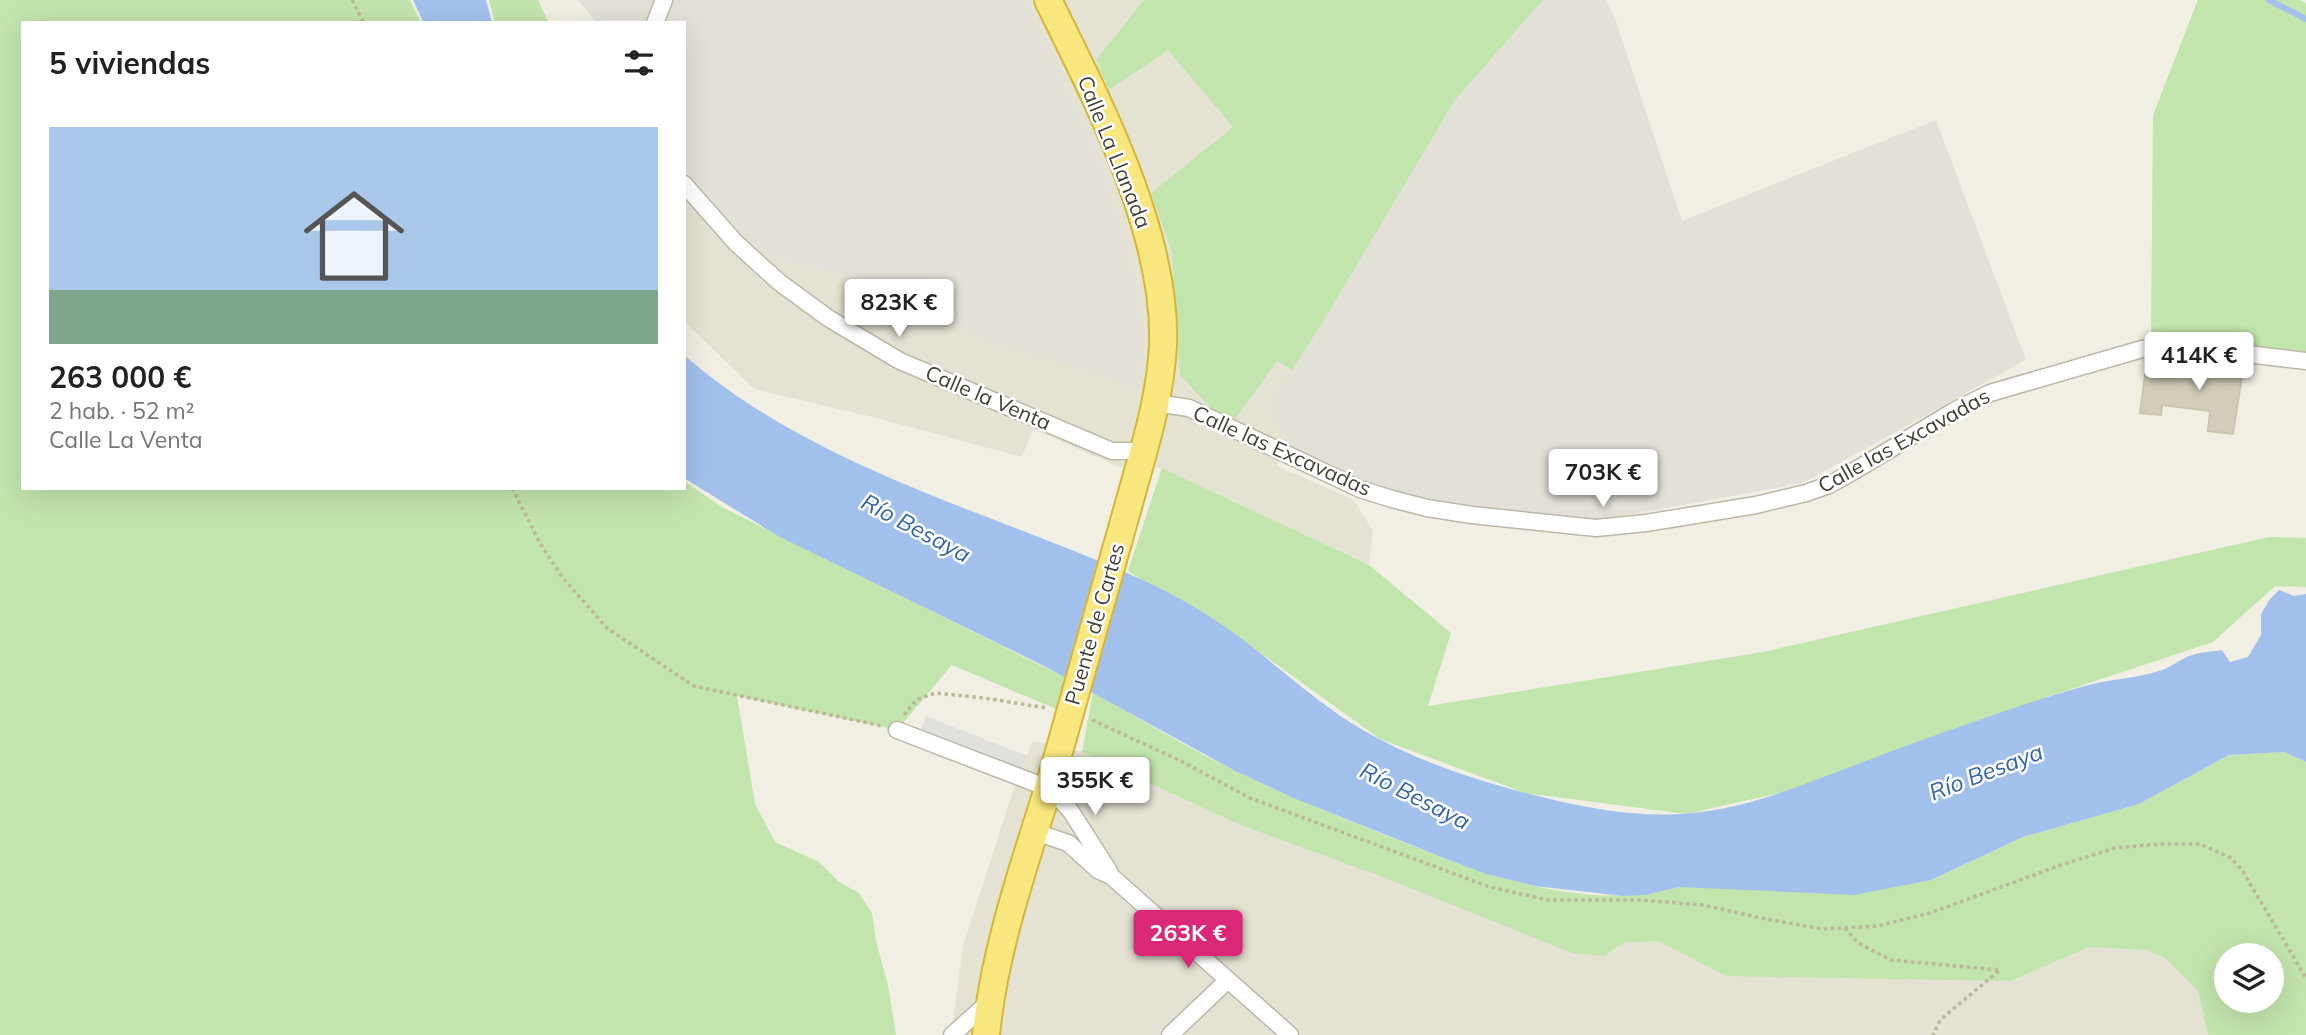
<!DOCTYPE html>
<html lang="es">
<meta charset="utf-8">
<style>
:root{--surface:#fff;--page:#f2f2f2;--text:#222;--muted:#767676;--line:#e0e0e0;--accent:#db2777}
body{margin:0;font-family:Mulish,sans-serif;background:var(--page);color:var(--text);height:100vh;display:flex;flex-direction:column;font-size:26px;white-space:nowrap}
*{box-sizing:border-box;margin:0}
p{font-size:23px;color:var(--muted)}
.icon{flex:none;width:38px;height:38px;fill:none;stroke:currentColor;stroke-width:2;stroke-linecap:round;stroke-linejoin:round}
.map{position:relative;flex:1;overflow:hidden}
.details{position:absolute;left:21px;top:21px;width:665px;height:469px;display:flex;flex-direction:column;background:var(--surface);border-radius:0px;box-shadow:0 7px 28px #0002}
.details>*{flex:none}
.buttons{position:absolute;left:2214px;top:943px;display:grid;gap:14px}
.buttons a{display:grid;place-items:center;width:70px;height:70px;border-radius:50%;background:var(--surface);box-shadow:0 7px 28px #0002;font-size:35px}
.price{position:absolute;translate:-50% -60px;padding:0 16px;border-radius:7px;background:#fff;color:#222;font-size:23px;line-height:46px;filter:drop-shadow(0 2px 4px #0008)}
.price::after{content:'';position:absolute;left:50%;top:42px;width:21px;height:16px;margin-left:-10px;background:inherit;clip-path:polygon(0 0,100% 0,50% 100%)}
.price.on{background:var(--accent);color:#fff}
ul{padding:0;list-style:none}
li{display:grid;align-content:center;gap:14px;height:371px;padding:0 28px}
li+li{border-top:2px solid var(--line)}
li span{display:grid;place-items:center;height:217px;border-radius:0px;color:#555}
li>.icon{margin-inline-start:auto}
span .icon{width:126px;height:126px;fill:#fffc;stroke-width:1}
li b{font-size:30px}
h2{display:flex;justify-content:space-between;align-items:center;height:84px;padding:0 28px;font-size:30px}
.map>svg:first-child{display:block}
</style>
<div class="map">
<svg width="2306" height="1035" viewBox="0 0 2306 1035">
<rect width="100%" height="100%" fill="#f1efe3"/>
<path fill="#e4e2d2" d="M1029 0H1144L1096 60 1109 90 1168 49 1233 127 1151 193 1172 252 1180 375 1277 361 1292 370 1266 410 1284 432 1277 466 1354 500 1373 531 1369 565 1162 468 1119 467 1033 429 1022 457 873 417 754 389 684 321V167L742 235 776 259 858 277 886 288 1134 272 1118 218 1087 129 1025 2Z
M1033 741 1082 752 1238 824 1605 956 1623 943 1658 941 2011 981 2089 947 2146 950 2165 958 2198 991 2208 1035H951L963 946 1014 788Z"/>
<path fill="#e3e0d8" d="M578 0H1029L1025 2 1087 129 1118 218 1134 272 1142 341 1136 388 982 338 886 288 858 277 776 259 742 235 684 167V23H597Z
M1543 0H1606L1616 21 1682 221 1936 120 2026 360 1803 483 1595 521 1426 501 1352 478 1282 445 1284 432 1266 410 1271 400 1323 322 1455 100Z"/>
<path fill="#c2e4ad" fill-rule="evenodd" d="M0 0H410L421 23H23V488H684V481L722 507 1068 679 1056 709 952 665 897 730 737 696 755 804 775 842 819 862 839 882 859 893 872 913 876 941 888 985 896 1035H0Z
M489 0H538L549 23H495Z
M1144 0H1543L1455 100 1323 322 1292 370 1277 361 1236 418 1212 409 1180 375 1172 252 1151 193 1233 127 1168 50 1109 90 1096 60Z
M2198 0H2299L2306 3V352L2190 339H2151L2153 115Z
M1162 468 1369 565 1451 633 1428 706 1763 652 2269 537 2306 538V587L2275 586 2213 642 2050 696 1785 792 1686 814 1525 793 1380 739 1255 649 1128 571Z
M1093 692C1140 719 1188 748 1237 772 1286 795 1335 815 1385 835 1476 871 1579 914 1679 887L1931 880 2023 837 2139 804 2229 755 2284 752 2306 762V1035H2208L2198 991 2165 958 2146 950 2089 947 2011 981 1726 976 1658 941 1623 943 1605 956 1572 953 1383 877 1238 824 1082 752ZM2226 956H2272V1001H2226Z"/>
<path fill="#e1e0dc" d="M926 716 1027 756 1022 769 921 729Z"/>
<path fill="#a1c1ec" d="M413 0H486L492 23H424Z
M684 355C815 469 990 511 1145 581 1181 598 1215 618 1246 642 1277 666 1306 692 1339 715 1403 758 1475 781 1550 799 1596 810 1644 818 1692 813 1743 808 1790 790 1837 772 1887 753 1937 734 1988 717 2023 705 2057 693 2093 684 2114 679 2138 678 2159 671 2170 668 2179 660 2189 656 2199 652 2211 652 2222 650L2230 662 2248 657 2261 635V614L2270 599 2279 590 2294 596 2306 594V762L2284 752 2229 755 2139 804 2023 837 1931 880 1854 895 1679 887 1646 895 1623 896 1535 886 1486 874 1444 858 1296 799 1235 771 1044 666 778 536 684 478Z"/>
<g fill="none" stroke-linecap="round" stroke-linejoin="round">
<path stroke="#a1c1ec" stroke-width="6" d="M2269 0 2306 19"/>
</g>
<path fill="#d2ccb9" stroke="#ccc5ad" stroke-width="2" d="M2184 358 2244 364 2233 434 2208 431 2210 411 2162 405 2161 415 2140 413 2145 375 2181 380Z"/>
<g fill="none" stroke-linecap="round" stroke-linejoin="round">
<defs>
<path id="minor" d="M655 23 664 0
M684 184 736 243 779 282 828 318 900 361 1112 451H1144
M1156 403 1189 408 1360 489 1392 499 1427 508 1472 515 1596 528 1646 523 1756 505 1806 493 1829 485 1854 471 1954 411 1990 393 2142 349 2187 347 2306 361
M897 730 1048 788
M1047 794 1059 798 1070 810 1109 871
M1035 832 1068 843 1098 870 1111 876 1290 1035
M952 1035 989 1002
M1170 1035 1228 980"/>
<path id="trunk" d="M1048 0C1097 100 1167 232 1163 345 1161 389 1149 432 1137 475
M986 1035C994 949 1027 856 1053 773"/>
</defs>
<use href="#minor" stroke="#bcb8a7" stroke-width="19"/>
<use href="#trunk" stroke="#d5b639" stroke-width="30"/>
<path stroke="#bdb699" stroke-width="3.5" stroke-dasharray="3.5 3.5" stroke-linecap="butt" d="M352 0 364 23
M512 488 540 543 562 577 607 628 694 686 882 726
M904 715 916 700 935 693 984 698 1047 708
M1092 720 1179 760 1250 798 1490 887 1548 900H1640L1703 905 1766 919 1822 929 1878 926 1930 913 2061 865 2115 848 2160 844H2200L2231 858 2242 870 2306 978
M1845 928 1858 943 1891 960 2000 970 1940 1020 1933 1035"/>
<use href="#minor" stroke="#fff" stroke-width="16"/>
<use href="#trunk" stroke="#f8e77e" stroke-width="26"/>
<defs>
<path id="trunk-bridge" d="M1053 773 1137 475"/>
</defs>
<use href="#trunk-bridge" stroke="#d5b639" stroke-width="30" stroke-linecap="butt"/>
<use href="#trunk-bridge" stroke="#f8e77e" stroke-width="26"/>
</g>
<g text-anchor="middle" stroke-width="5" stroke-linejoin="round" paint-order="stroke">
<g font-size="21" fill="#423f34" stroke="#fff">
<text transform="translate(1114 152) rotate(68)" y="7">Calle La Llanada</text>
<text transform="translate(988 398) rotate(23)" y="7">Calle la Venta</text>
<text transform="translate(1904 441) rotate(-29)" y="7">Calle las Excavadas</text>
<text transform="translate(1282 451) rotate(24)" y="7">Calle las Excavadas</text>
<text transform="translate(1095 624) rotate(-74)" y="7">Puente de Cartes</text>
</g>
<g font-size="23" font-style="italic" fill="#3363a8" stroke="#fff">
<text transform="translate(916 528) rotate(28)" y="8">Río Besaya</text>
<text transform="translate(1986 772) rotate(-21)" y="8">Río Besaya</text>
<text transform="translate(1415 796) rotate(27)" y="8">Río Besaya</text>
</g>
</g>
</svg>
<div class="buttons">
<a><svg class="icon" aria-label="layers" viewBox="0 0 24 24"><path d="M12 4l9 5-9 5-9-5zM3 14l9 5 9-5"/></svg></a>
</div>
<b class="price" style="left:899px;top:339px">823K €</b>
<b class="price" style="left:2199px;top:392px">414K €</b>
<b class="price" style="left:1603px;top:509px">703K €</b>
<b class="price" style="left:1095px;top:817px">355K €</b>
<b class="price on" style="left:1188px;top:970px">263K €</b>
<section class="details">
<h2>5 viviendas<svg class="icon" aria-label="filters" viewBox="0 0 24 24"><path d="M4 7h16M4 17h16"/><circle cx="9" cy="7" r="2"/><circle cx="15" cy="17" r="2"/></svg></h2>
<ul>
<li><span style="background:linear-gradient(#a9c7e8 75%,#7fa58c 0)"><svg class="icon" aria-label="home" viewBox="0 0 24 24"><path d="M3 11l9-7 9 7M6 9v11h12V9"/></svg></span><div><b>263 000 €</b><p>2 hab. · 52 m²</p><p>Calle La Venta</p></div></li>
</ul>
</section>
</div>
